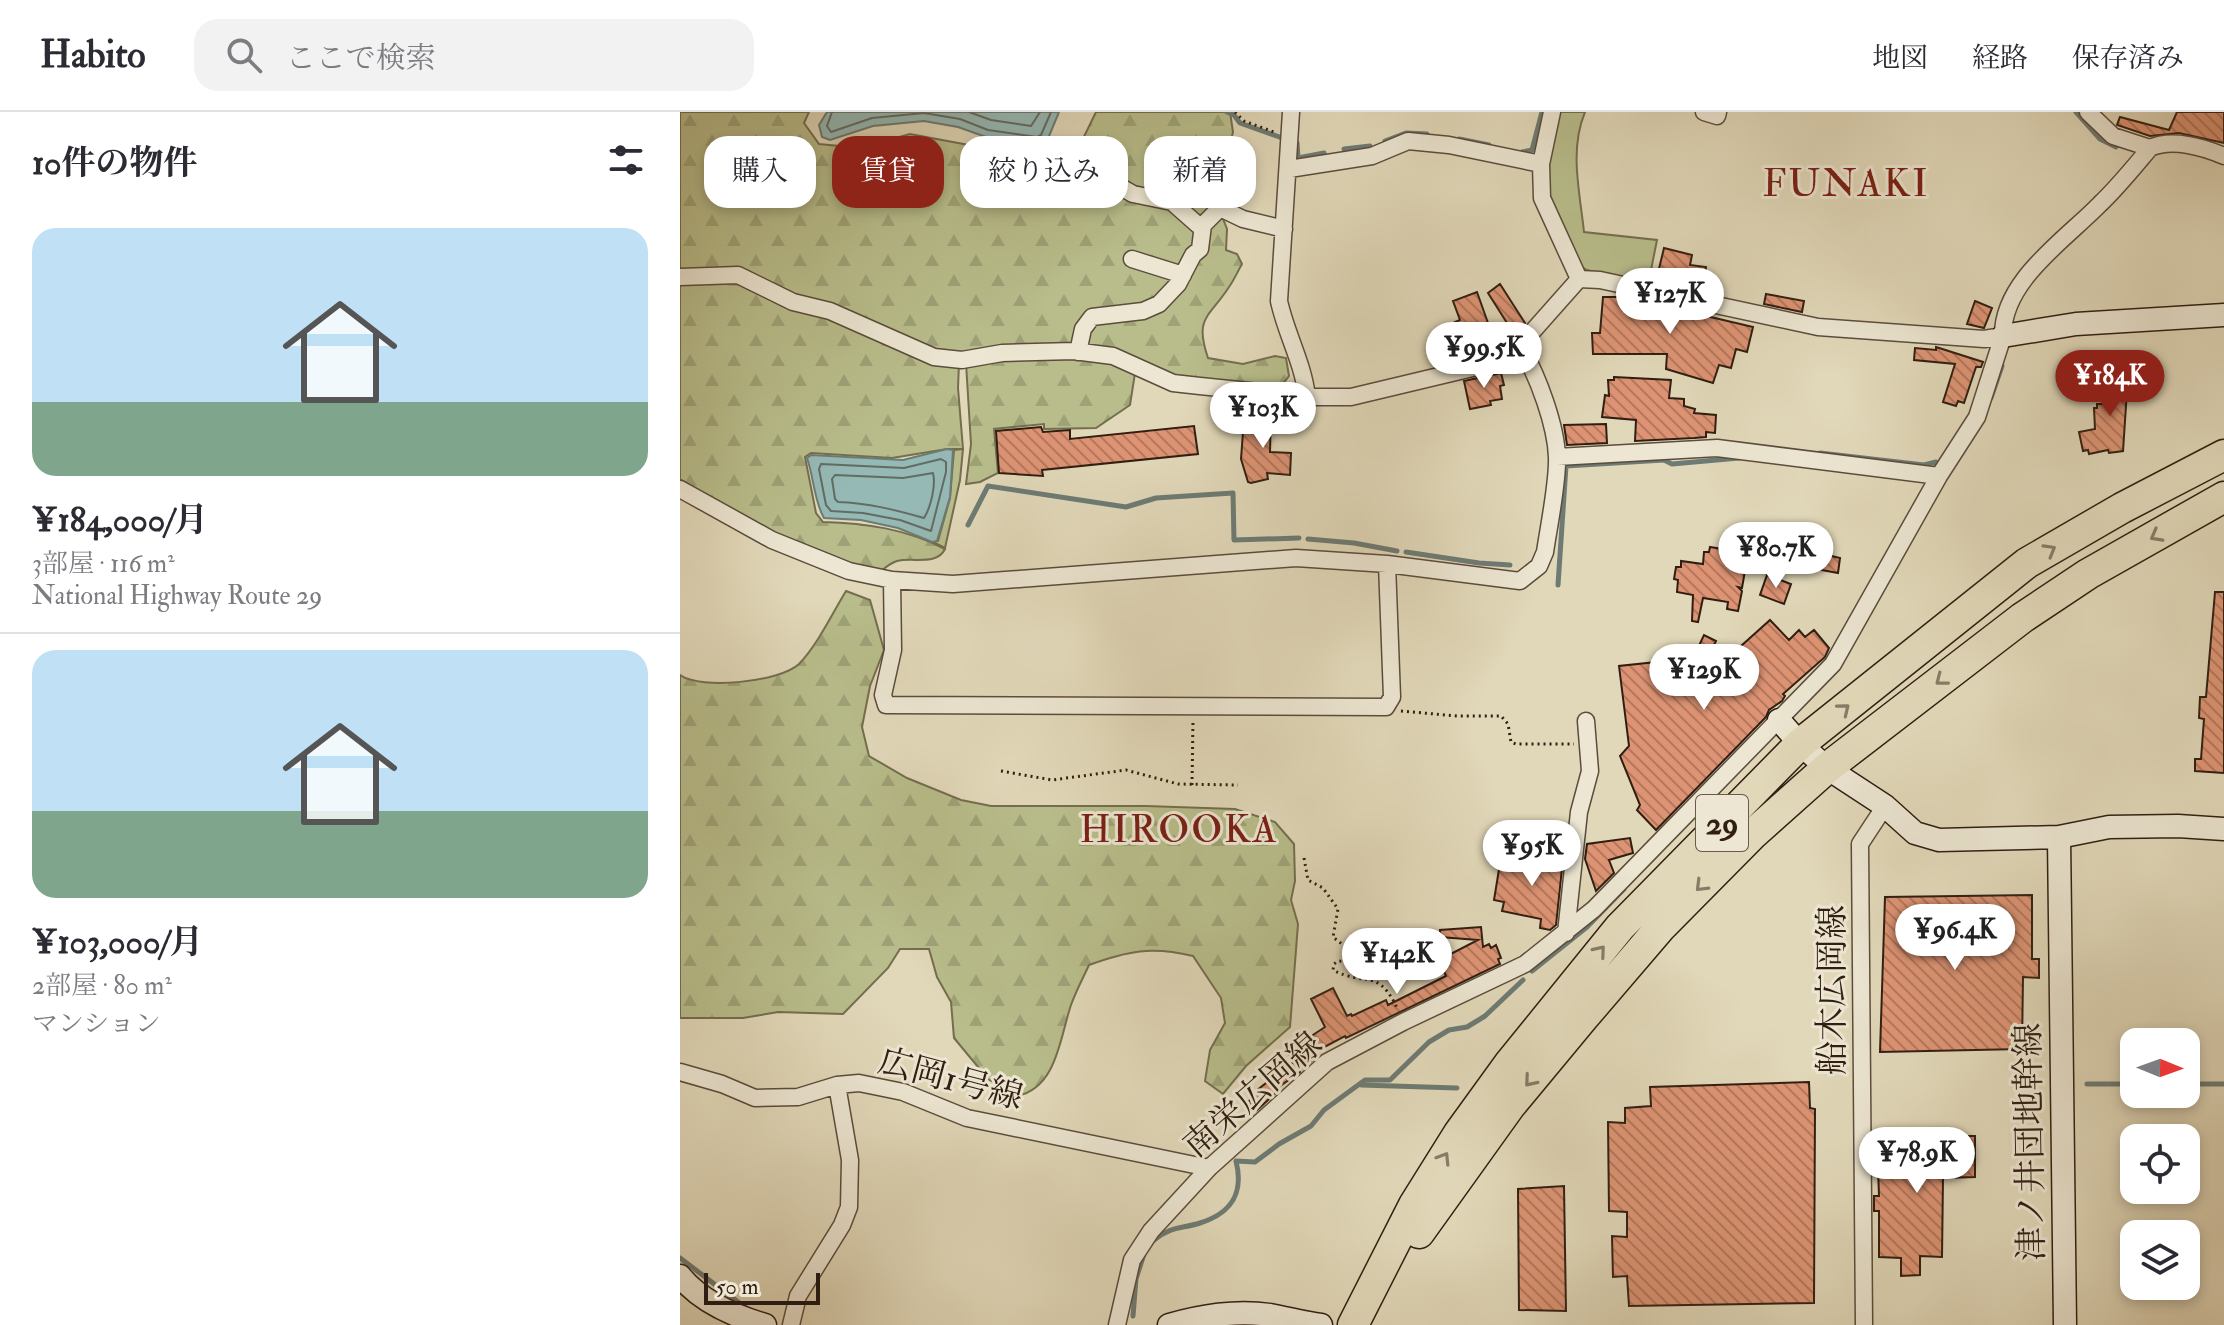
<!DOCTYPE html>
<html lang="ja">
<meta charset="utf-8">
<style>
:root{--surface:#fff;--page:#f2f2f3;--text:#2b2b33;--muted:#7c7c81;--line:#e1e1e2;--accent:#8f2418}
body{margin:0;font-family:"IM FELL Double Pica","Noto Serif JP",serif;background:var(--page);color:var(--text);height:100vh;display:flex;flex-direction:column;font-size:30px;white-space:nowrap}
*{box-sizing:border-box;margin:0}
p{font-size:26px;color:var(--muted)}
.icon{flex:none;width:44px;height:44px;fill:none;stroke:currentColor;stroke-width:2;stroke-linecap:round;stroke-linejoin:round}
.map{position:relative;flex:1;overflow:hidden}
.side{display:flex;flex-direction:column;background:var(--surface);width:680px}
.side>*{flex:none}
.top-card{position:absolute;left:24px;top:24px;width:760px;height:72px;display:flex;gap:16px}
.needle{width:52px;rotate:91deg}
.tools{position:absolute;left:1440px;top:916px;display:grid;gap:16px}
.tools a{display:grid;place-items:center;width:80px;height:80px;border-radius:16px;background:var(--surface);box-shadow:0 4px 12px #0003;font-size:40px}
.scale{position:absolute;left:24px;bottom:20px;width:116px;box-sizing:border-box;padding-left:8px;border:4px solid #301e12;border-top:0;font-size:22px;line-height:28px;white-space:nowrap;color:#301e12;-webkit-text-stroke:6px #ece6d2;paint-order:stroke}
.price{position:absolute;translate:-50% -68px;padding:0 18px;border-radius:28px;background:#fff;color:#222;font-size:26px;line-height:52px;filter:drop-shadow(0 2px 4px #0008)}
.price::after{content:'';position:absolute;left:50%;top:48px;width:24px;height:18px;margin-left:-12px;background:inherit;clip-path:polygon(0 0,100% 0,50% 100%)}
.price.active{background:var(--accent);color:#fff}
ul{padding:0;list-style:none}
li{display:grid;align-content:center;gap:16px;height:424px;padding:0 32px}
li+li{border-top:2px solid var(--line)}
li span{display:grid;place-items:center;height:248px;border-radius:24px;color:#555}
li>.icon{margin-inline-start:auto}
span .icon{width:144px;height:144px;fill:#fffc;stroke-width:1}
li b{font-size:34px}
h2{display:flex;justify-content:space-between;align-items:center;height:96px;padding:0 32px;font-size:34px}
.chip{padding:0 28px;border-radius:24px;background:var(--surface);box-shadow:0 4px 12px #0003;font-size:28px;line-height:72px}
.chip.active{background:var(--accent);color:#fff}
header{display:flex;align-items:center;gap:48px;box-sizing:border-box;height:112px;padding:0 40px;background:var(--surface);border-bottom:2px solid var(--line)}
header strong{font-size:38px}
nav{display:flex;gap:44px;margin-inline-start:auto;font-size:28px}
.search{width:560px;height:72px;background:var(--page);display:flex;align-items:center;gap:20px;box-sizing:border-box;padding:0 28px;border-radius:24px;color:var(--muted);font-size:30px}
main{display:flex;flex:1;min-height:0}
.map>svg:first-child{display:block}
</style>
<header>
<strong>Habito</strong>
<div class="search"><svg class="icon" aria-label="search" viewBox="0 0 24 24"><circle cx="10" cy="10" r="6"/><path d="M15 15l6 6"/></svg>ここで検索</div>
<nav><a>地図</a><a>経路</a><a>保存済み</a></nav>
</header>
<main>
<section class="side">
<h2>10件の物件<svg class="icon" aria-label="filters" viewBox="0 0 24 24"><path d="M4 7h16M4 17h16"/><circle cx="9" cy="7" r="2"/><circle cx="15" cy="17" r="2"/></svg></h2>
<ul>
<li><span style="background:linear-gradient(#bfe0f5 70%,#7fa58c 0)"><svg class="icon" aria-label="home" viewBox="0 0 24 24"><path d="M3 11l9-7 9 7M6 9v11h12V9"/></svg></span><div><b>¥184,000/月</b><p>3部屋 · 116 m²</p><p>National Highway Route 29</p></div></li>
<li><span style="background:linear-gradient(#bfe0f5 65%,#7fa58c 0)"><svg class="icon" aria-label="home" viewBox="0 0 24 24"><path d="M3 11l9-7 9 7M6 9v11h12V9"/></svg></span><div><b>¥103,000/月</b><p>2部屋 · 80 m²</p><p>マンション</p></div></li>
</ul>
</section>
<div class="map">
<svg width="1544" height="1213" viewBox="0 0 1544 1213">
<defs>
<pattern id="forest-firs" width="22" height="20" patternUnits="userSpaceOnUse" patternTransform="scale(2)"><rect width="22" height="20" fill="#b8bd8b"/><path d="M5 1l3.5 6h-7zM16 11l3.5 6h-7z" fill="#9ea277"/></pattern>
<pattern id="building-back-hatch" width="6" height="6" patternUnits="userSpaceOnUse" patternTransform="scale(2)"><rect width="6" height="6" fill="#de9474"/><path d="M-1 5l2 2M0 0l6 6M5-1l2 2" fill="none" stroke="#b4785e"/></pattern>
</defs>
<rect width="100%" height="100%" fill="#e1d8b9"/>
<filter id="stains"><feTurbulence type="fractalNoise" baseFrequency=".0025" numOctaves="4"/><feColorMatrix values="0 0 0 0 .2 0 0 0 0 .09 0 0 0 0 .02 0 0 0 .5 -.17"/></filter>
<radialGradient id="worn" r=".72"><stop offset=".6" stop-color="#630" stop-opacity="0"/><stop offset="1" stop-color="#630" stop-opacity=".3"/></radialGradient>
<path fill="#b8bd8b" stroke="#746e4e" stroke-width="2" d="M876 0H905C889 38 900 81 904 120L977 128 968 173 907 158 898 153 869 85 866 68Z
M283 337 280 368 265 436 253 430 258 429 270 386 274 338Z"/>
<path fill="url(#forest-firs)" stroke="#746e4e" stroke-width="2" d="M0 0H129L124 11 139 32 180 36 230 22 305 36 369 43 382 53 472 88 520 116 499 163 475 191 426 199 396 235 264 242 109 182 82 167 0 162Z
M416 0H550L553 20 541 70 540 94 524 109 474 83 378 44 398 37Z
M540 99 547 117 546 138 557 142 562 152C558 159 554 168 549 175 529 206 514 205 528 246L563 252 595 244 606 246 609 264 602 273 513 269 401 236 406 215 476 196 525 115Z
M49 168 279 251 278 276 283 337H267L212 346 131 341 125 345 136 401 143 410C186 411 226 417 265 437 257 454 233 445 217 449 210 451 205 456 200 460L133 441 74 411 0 367V172Z
M358 245 427 249 455 261 450 293 416 316 364 317V312L314 317 318 361 300 370 286 372 291 332 286 251Z
M166 479 190 488 204 538 190 574 182 615 189 644 227 666 281 688 311 694H466L555 697 595 710 614 732 615 769 611 788 618 812 610 915 566 954 543 982 525 969 530 938 545 911 541 886 513 844C471 834 448 839 409 853 403 866 396 879 391 893 380 925 377 976 337 984L308 967 274 926 271 890 257 865 249 837H220L208 856 163 902 98 900 63 906H0V563C21 578 100 570 119 552 138 532 152 502 166 479Z"/>
<path fill="#95b9b5" stroke="#6d7b74" stroke-width="2" d="M147 0H379L367 29 360 34 306 25 278 15 244 9 193 14 150 28 142 25 139 13Z
M267 337 273 338 270 385 257 429 252 430 218 416 181 408 144 406C134 389 134 366 127 346L131 343 223 348Z"/>
<g fill="none" stroke-linecap="round" stroke-linejoin="round">
<path stroke="#626c64" stroke-width="2" d="M152 0 147 14 151 20 192 6 244 1 280 7 308 18 357 25 361 23 371 0
M289 0 311 8 351 14 360 0
M261 347 266 350V360L251 419 220 408 183 401 151 399 146 393 139 357 141 352 224 356Z
M253 361C256 373 251 395 244 406 215 398 189 391 158 390L155 387 152 367 155 363 223 366Z"/>
<path stroke="#6d7b74" stroke-width="5" d="M547 0 554 3 560 11 605 27
M1396 0 1420 27 1436 35
M779 27 809 33
M705 29 726 21 747 22
M617 31 618 46 644 41
M664 37 690 34
M842 40 852 38 862 0
M1311 286 1322 254
M1140 341 1244 353 1256 350
M288 413 308 374 446 395 476 386 553 381 554 428 619 426
M628 427 674 431 717 439
M726 440 799 451 830 453
M878 473 886 354 984 348 992 352 1059 346
M852 859 907 815 944 777
M1407 972H1454
M1506 972H1544
M681 973 777 976
M474 1128C491 1114 501 1117 520 1111 552 1101 564 1081 556 1049L575 1050 599 1032 631 1014 644 998 685 968H710L749 930 769 918 787 915 805 904 843 868
M0 1146 66 1196
M453 1204 456 1167 464 1142"/>
</g>
<path fill="url(#building-back-hatch)" stroke="#301e12" stroke-width="2" d="M1497 0H1544V31L1499 21 1470 24 1437 13 1440 5 1489 18Z
M984 136 1012 143 1010 153 1026 155 1022 179 977 165Z
M820 172 845 211 834 222 808 181Z
M797 180 814 228 789 238 775 210 780 208 773 189Z
M1086 182 1124 189 1122 200 1084 192Z
M923 185H946L1073 215 1067 240 1056 237 1051 256 1039 253 1033 271 986 257 987 242H913L912 221H920Z
M1295 189 1312 196 1304 216 1287 212Z
M1256 235 1303 250 1301 255H1296L1284 291 1278 289 1276 294 1263 290 1275 252 1234 248 1235 236 1256 238Z
M1436 248H1449L1443 339 1429 341 1428 338 1409 342 1408 338 1403 339 1399 320 1415 317 1414 296H1417V292H1433L1432 270H1435Z
M821 261 824 273 820 274 822 287 810 289 811 293 790 297 784 269Z
M934 265 991 268 989 286 1004 287V294L1015 297 1014 301 1036 303 1035 321 1026 320V325L1014 326 955 329 956 308 922 305 925 283 929 284 928 268H934Z
M582 291 599 293 598 303 591 302 590 340 611 341 610 363 587 361 588 367 571 371 568 370 561 347 563 320 565 317H578Z
M926 312 927 331 887 333 884 313Z
M514 314 518 342 362 358 363 364 319 361 316 319 361 315 363 320 390 318V327Z
M1030 435 1068 441 1062 476 1058 475 1062 479 1058 499 1047 497 1048 490 1023 486 1018 510 1012 509 1013 483 997 480 998 468 994 467 996 455H1001V449L1023 452 1024 440H1029Z
M1139 441 1160 446 1158 461 1136 457Z
M1087 463 1111 472 1104 492 1080 483Z
M1535 480H1544V661L1515 659V647H1521L1524 607 1519 606 1520 585H1526Z
M1090 508 1109 528 1119 518 1125 525 1134 518 1149 536 1145 545 1103 582 1105 584 1102 589 1089 598 1086 605 976 718 957 698 960 693 940 644 949 634 939 554 995 548 1007 559 1024 523 1036 529 1012 578Z
M950 726 953 741 929 748 934 761 916 779 905 747 907 732Z
M875 727 885 728 876 813 870 818 860 816 861 807 822 799 824 790 814 788 821 745 866 757 867 746 874 747Z
M1352 783V847H1359V866L1343 865 1342 937 1200 940 1205 785Z
M801 815 803 835 809 832 811 836 816 833 821 846 818 847 820 852 666 926 665 924 631 942 634 947 620 958 607 940 645 915 631 887 653 876 667 904 671 902 672 904 706 888 708 893 766 864 759 848 798 828 760 825V818Z
M613 950 620 960 596 977 598 979 576 999 568 990 574 984 572 982Z
M1129 970 1130 996 1135 997 1134 1191 949 1194 947 1164 933 1165 932 1124 947 1125V1100L929 1099 928 1010 945 1011V996L971 994 970 975Z
M1263 1024H1295V1065L1263 1066 1262 1145 1240 1144V1163L1221 1164V1146L1199 1145V1099H1194V1084H1199L1197 1027 1264 1028Z
M884 1074 886 1199 839 1198 838 1077Z"/>
<g fill="none" stroke-linecap="round" stroke-linejoin="round">
<defs>
<path id="street" d="M611 0 599 189C606 222 623 250 627 285
M872 0 861 52 862 86 899 167
M1024 0 1037 4 1038 0
M1408 0 1433 24 1470 36
M378 48 392 55 416 61 453 82 492 90 518 113H523L540 96 563 107 604 117
M609 57 692 44 728 29 769 33 861 52
M452 147 503 163
M0 165 58 163 113 190 150 199 254 245 282 248 322 241 394 239 433 244 493 271 520 274 627 285H671L826 248 842 237 852 220 899 167
M899 167 920 168 1138 215 1304 227 1323 224
M398 240 403 217 412 205 463 199 479 192 498 172 513 143 520 137 523 113
M877 345 1037 336 1259 364
M0 377 92 428 169 459 212 468 273 472 616 446 707 452 840 469 859 454 865 440C869 413 878 370 877 345 876 313 858 265 842 237
M212 468 213 538 203 583 206 593 706 595 712 585 707 452
M886 821 899 700 910 659 906 609
M0 960 42 972 75 986 118 985 157 973 179 971 223 980 287 1006 529 1056
M111 1213 118 1184 162 1113 169 1095 170 1048 157 973
M437 1213 452 1148 471 1119 529 1056 647 950 723 910 845 852 914 797 1153 552 1259 364 1297 305 1323 224C1322 169 1385 128 1420 92 1438 75 1454 55 1470 36 1492 26 1523 35 1544 44
M1184 1213 1180 732 1205 694"/>
<path id="secondary" d="M1323 224 1396 212 1544 203
M1099 608 1120 632 1147 656 1205 694 1235 721 1259 728 1379 725
M0 1164C21 1190 54 1204 85 1213
M489 1213C522 1204 555 1198 590 1203 607 1206 624 1211 641 1213
M1385 1213 1379 725 1429 715 1498 714 1544 717"/>
<path id="highway" d="M739 1121 830 994 903 906 980 816 1073 722 1147 656 1342 506 1408 462 1544 385
M673 1213 734 1093 779 1021 829 952 940 815 1120 632 1347 451 1442 396 1544 343"/>
</defs>
<use href="#street" stroke="#5c4c3c" stroke-width="19"/>
<use href="#secondary" stroke="#301e12" stroke-width="25"/>
<use href="#highway" stroke="#301e12" stroke-width="33"/>
<path stroke="#301e12" stroke-width="3" stroke-dasharray="2 4" stroke-linecap="butt" d="M555 0 564 9 594 20
M721 599 777 604H821L828 612 831 630 836 632H894
M321 659 372 668 446 658 498 672 558 673
M512 673 513 608
M624 746 628 768 643 776 658 797 653 825 672 840 707 844 706 850 703 851 658 849 654 852 653 858C684 875 698 854 718 898"/>
<use href="#street" stroke="#ece6d2" stroke-width="16"/>
<use href="#secondary" stroke="#ece6d2" stroke-width="22"/>
<use href="#highway" stroke="#e1d8b9" stroke-width="30"/>
</g>
<defs><path id="oneway-chevron" d="M-2-3.5L2.5 0L-2 3.5" fill="none" stroke-width="1.6" stroke-linecap="round" stroke-linejoin="round" transform="scale(2)"/></defs>
<g stroke="#887b66">
<use href="#oneway-chevron" transform="translate(1476 424) rotate(151)"/>
<use href="#oneway-chevron" transform="translate(1370 438) rotate(-30)"/>
<use href="#oneway-chevron" transform="translate(1261 568) rotate(142)"/>
<use href="#oneway-chevron" transform="translate(1164 597) rotate(-39)"/>
<use href="#oneway-chevron" transform="translate(1021 774) rotate(135)"/>
<use href="#oneway-chevron" transform="translate(920 839) rotate(-50)"/>
<use href="#oneway-chevron" transform="translate(850 969) rotate(130)"/>
<use href="#oneway-chevron" transform="translate(764 1046) rotate(-58)"/>
</g>
<g text-anchor="middle" stroke-width="6" stroke-linejoin="round" paint-order="stroke">
<rect fill="#ece6d2" stroke="#685a4c" stroke-width="2" x="1016" y="683" width="52" height="56" rx="6"/>
<g font-size="32" font-weight="bold" fill="#301e12">
<text x="1042" y="722">29</text>
</g>
<g font-size="34" fill="#301e12" stroke="#ece6d2">
<text transform="translate(1151 878) rotate(-90)" y="12">船木広岡線</text>
<text transform="translate(271 966) rotate(15)" y="12">広岡1号線</text>
<text transform="translate(572 982) rotate(-41)" y="12">南栄広岡線</text>
<text transform="translate(1349 1030) rotate(-91)" y="12">津ノ井団地幹線</text>
</g>
<g font-size="38" letter-spacing="2" fill="#7a1f14" stroke="#ece6d2">
<text x="1166" y="84">FUNAKI</text>
<text x="499" y="730">HIROOKA</text>
</g>
</g>
<rect width="100%" height="100%" filter="url(#stains)"/>
<rect width="100%" height="100%" fill="url(#worn)"/>
</svg>
<div class="tools">
<a><svg class="needle" viewBox="-14 -14 28 28"><path d="M0-13l5 13h-10z" fill="#e53935"/><path d="M0 13l5-13h-10z" fill="#7c7c81"/></svg></a>
<a><svg class="icon" aria-label="locate" viewBox="0 0 24 24"><circle cx="12" cy="12" r="6"/><path d="M12 2v4M12 18v4M2 12h4M18 12h4"/></svg></a>
<a><svg class="icon" aria-label="layers" viewBox="0 0 24 24"><path d="M12 4l9 5-9 5-9-5zM3 14l9 5 9-5"/></svg></a>
</div>
<div class="scale">50 m</div>
<b class="price" style="left:990px;top:224px">¥127K</b>
<b class="price" style="left:804px;top:278px">¥99.5K</b>
<b class="price active" style="left:1430px;top:306px">¥184K</b>
<b class="price" style="left:583px;top:338px">¥103K</b>
<b class="price" style="left:1096px;top:478px">¥80.7K</b>
<b class="price" style="left:1024px;top:600px">¥129K</b>
<b class="price" style="left:852px;top:776px">¥95K</b>
<b class="price" style="left:1275px;top:860px">¥96.4K</b>
<b class="price" style="left:717px;top:884px">¥142K</b>
<b class="price" style="left:1237px;top:1083px">¥78.9K</b>
<div class="top-card">
<a class="chip">購入</a>
<a class="chip active">賃貸</a>
<a class="chip">絞り込み</a>
<a class="chip">新着</a>
</div>
</div>
</main>
